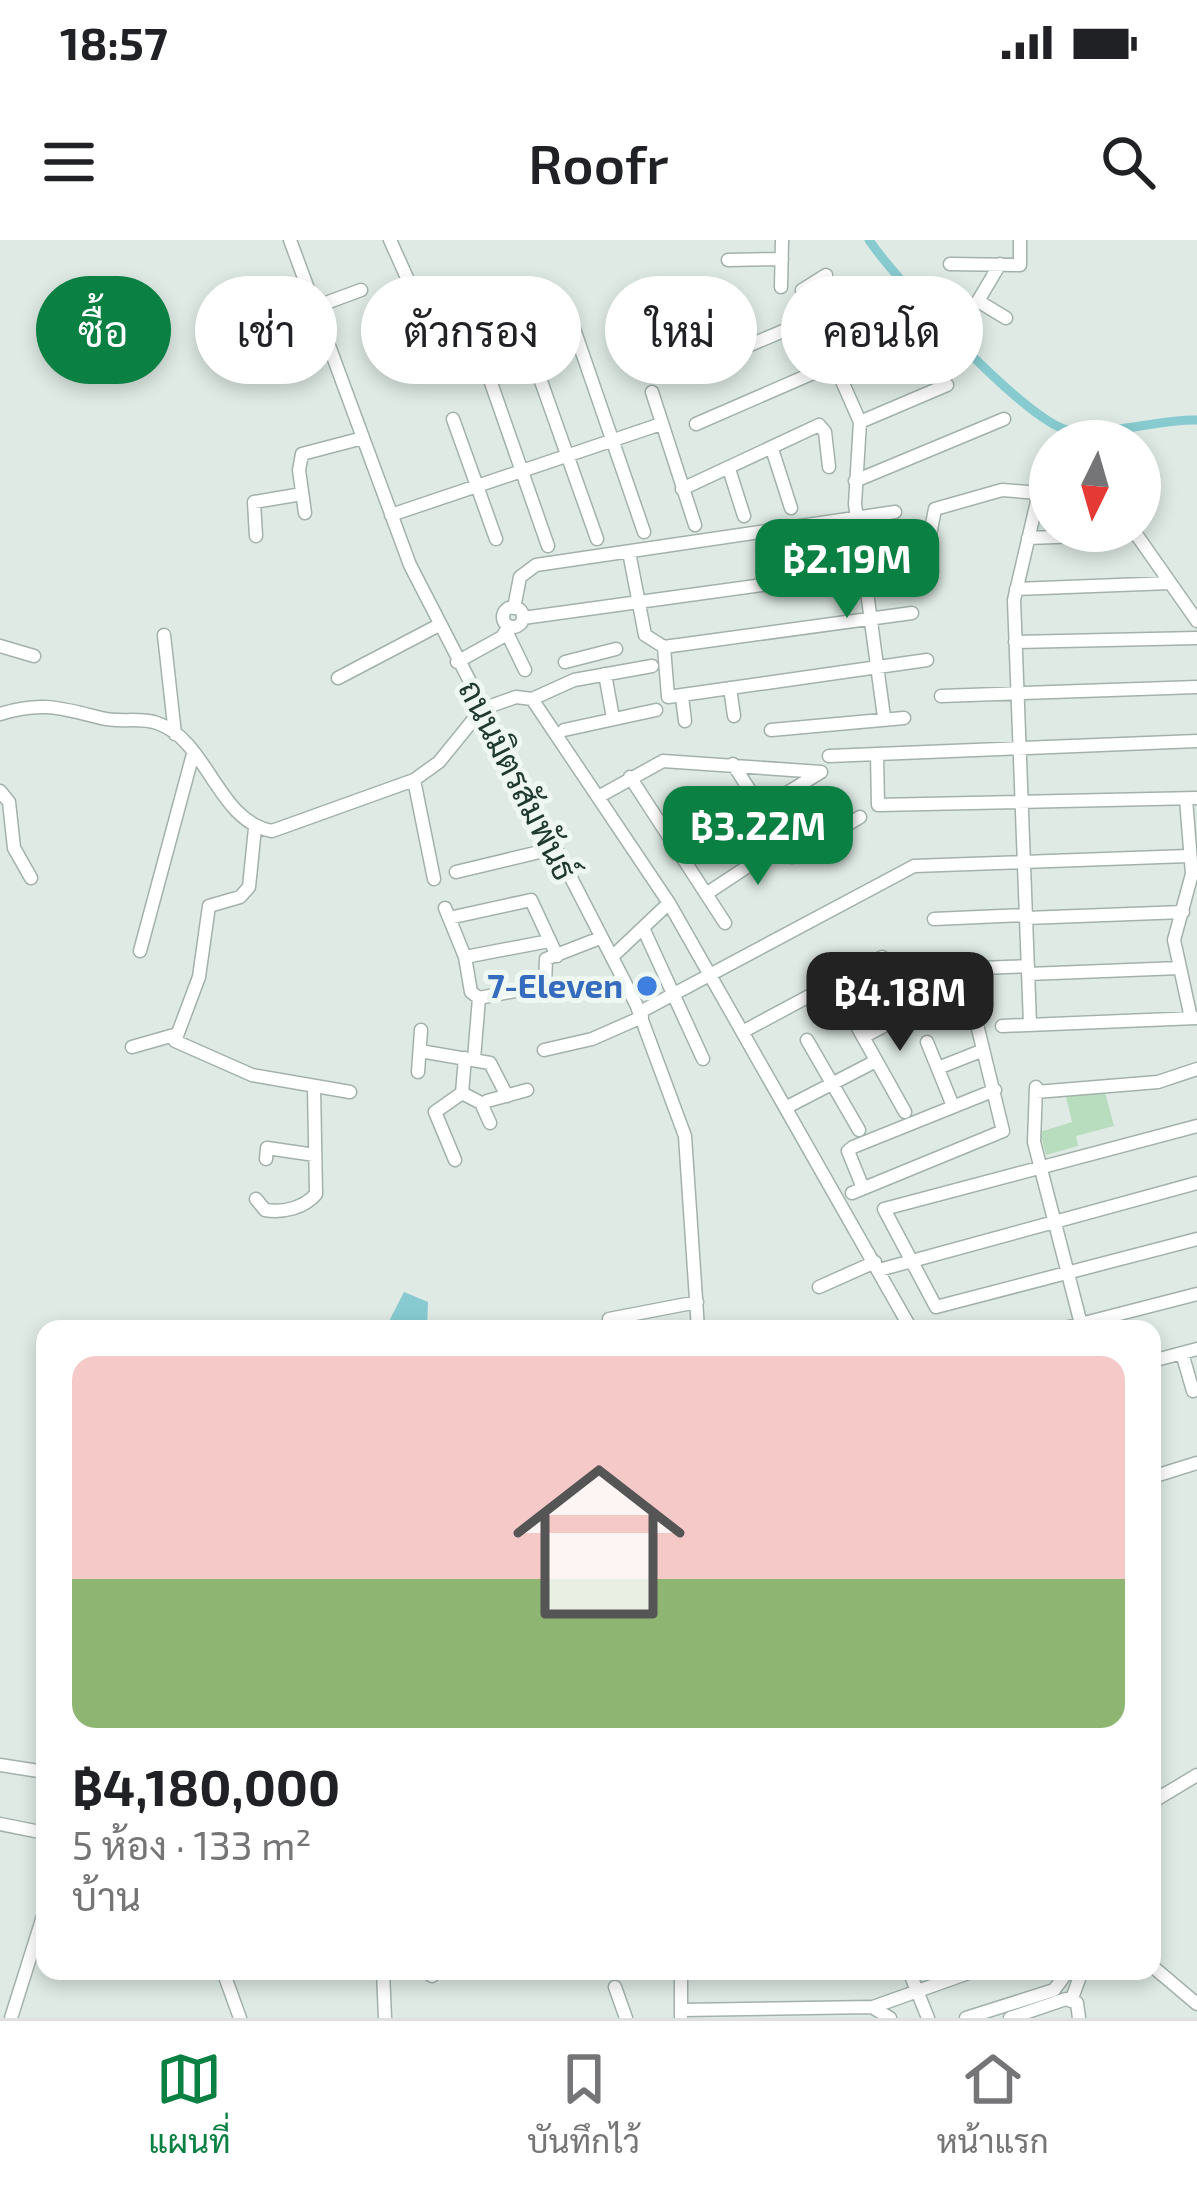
<!DOCTYPE html>
<html lang="th">
<meta charset="utf-8">
<style>
:root{--surface:#fff;--page:#f2f2f2;--text:#202124;--muted:#757577;--line:#e0e0e0;--accent:#0b8043}
body{margin:0;font-family:"Exo 2",Sarabun,sans-serif;background:var(--page);color:var(--text);height:100vh;display:flex;flex-direction:column;font-size:45px;white-space:nowrap}
*{box-sizing:border-box;margin:0}
p{font-size:39px;color:var(--muted)}
.icon{flex:none;width:66px;height:66px;fill:none;stroke:currentColor;stroke-width:2;stroke-linecap:round;stroke-linejoin:round}
.map{position:relative;flex:1;overflow:hidden}
.details{position:absolute;left:36px;top:1080px;width:1125px;height:660px;display:flex;flex-direction:column;background:var(--surface);border-radius:24px;box-shadow:0 6px 18px #0003}
.details>*{flex:none}
.top-card{position:absolute;left:36px;top:36px;width:1125px;height:108px;display:flex;gap:24px}
.needle{width:78px;rotate:185deg}
.controls{position:absolute;left:1029px;top:180px;display:grid;gap:24px}
.controls a{display:grid;place-items:center;width:132px;height:132px;border-radius:50%;background:var(--surface);box-shadow:0 6px 18px #0003;font-size:60px}
.price{position:absolute;translate:-50% -102px;padding:0 27px;border-radius:24px;background:var(--accent);color:#fff;font-size:39px;line-height:78px;filter:drop-shadow(0 3px 6px #0008)}
.price::after{content:'';position:absolute;left:50%;top:72px;width:36px;height:27px;margin-left:-18px;background:inherit;clip-path:polygon(0 0,100% 0,50% 100%)}
.price.active{background:#222;color:#fff}
ul{padding:0;list-style:none}
li{display:grid;align-content:center;gap:24px;height:636px;padding:0 36px}
li span{display:grid;place-items:center;height:372px;border-radius:24px;color:#555}
li>.icon{margin-inline-start:auto}
span .icon{width:216px;height:216px;fill:#fffc;stroke-width:1}
li b{font-size:51px}
.chip{padding:0 42px;border-radius:54px;background:var(--surface);box-shadow:0 6px 18px #0003;font-size:42px;line-height:108px}
.chip.active{background:var(--accent);color:#fff}
.status{display:flex;justify-content:space-between;align-items:center;height:84px;padding:0 60px;background:var(--surface);direction:ltr}
.status svg{height:33px;fill:currentColor}
header{display:flex;justify-content:space-between;align-items:center;height:156px;padding:0 36px;background:var(--surface);font-size:54px;font-weight:600}
.dock{display:flex;justify-content:space-around;align-items:center;height:168px;border-top:3px solid var(--line);background:var(--surface);font-size:33px;color:var(--muted)}
.dock a{display:grid;justify-items:center;gap:6px}
.dock .active{color:var(--accent)}
.map>svg:first-child{display:block}
</style>
<div class="status"><b>18:57</b><svg viewBox="0 0 49 12"><path d="M0 12V9h3v3zM5 12V6h3v6zM10 12V3h3v9zM15 12V0h3v12zM26 1h20v11H26zM47 4h2v5h-2z"/></svg></div>
<header><svg class="icon" aria-label="menu" viewBox="0 0 24 24"><path d="M4 6h16M4 12h16M4 18h16"/></svg>Roofr<svg class="icon" aria-label="search" viewBox="0 0 24 24"><circle cx="10" cy="10" r="6"/><path d="M15 15l6 6"/></svg></header>
<div class="map">
<svg width="1197" height="1778" viewBox="0 0 1197 1778">
<rect width="100%" height="100%" fill="#dfeae4"/>
<path fill="#b8dcbe" d="M1104 848 1114 886 1076 896 1078 906 1046 915 1040 892 1072 882 1065 853Z"/>
<path fill="#87cbd0" d="M404 1052 428 1062 427 1089H385Z"/>
<g fill="none" stroke-linecap="round" stroke-linejoin="round">
<path stroke="#87cbd0" stroke-width="9" d="M869 0C895 39 1027 182 1068 190 1108 197 1156 179 1197 180"/>
<defs>
<path id="minor" d="M290 0 410 325 636 764 685 896 698 1089
M390 0 408 40
M728 20 782 19
M950 24 1020 25V0
M1000 24 978 61 1006 78
M826 35 802 50 860 182 855 264 884 477
M781 47 782 0
M315 67 361 50
M573 86 644 292
M709 86 739 75 749 105
M820 92 883 65
M531 113 597 299
M693 129 814 78
M489 137 548 306
M840 137 916 104
M652 152 695 285
M453 179 496 299
M860 182 947 145
M696 184 834 124
M772 209 791 268
M729 229 744 276
M855 241 1004 179
M682 249 819 185 825 192 829 227
M305 273 299 230 302 214 363 198
M391 275 661 184
M256 296 254 262 302 254
M1028 298 1136 294 1197 381
M629 312 645 395 664 407 912 373
M908 332 928 305 935 269 1002 250 1039 253
M1016 349 1170 343
M503 377a10 10 0 1 1 20 0a10 10 0 1 1-20 0Z
M514 368 520 337 536 325 895 272
M523 378 893 327
M506 391 525 430
M164 395 175 494
M1015 402 1197 398
M0 406 34 416
M664 407 668 457 927 420
M457 422 502 397 509 386
M565 422 616 409
M605 434 613 478
M338 438 439 385
M730 448 734 476
M941 456 1197 447
M682 457 685 481
M532 459 669 663 911 1089
M0 474C41 461 61 468 101 478 119 483 139 477 157 483 208 500 217 581 272 591L414 540 439 522 482 469 516 457 532 459 574 440 652 426
M564 490 656 470
M771 490 904 478
M877 514 878 565 1197 558
M829 516 1197 501
M733 524 792 617 860 577
M630 537 725 683
M414 540 434 639
M0 551 9 562 14 608 31 638
M600 556 663 521 821 532
M1186 559 1192 634 1174 700 1191 778
M761 569 821 532
M255 588 249 647 240 657 209 666 199 737 175 801 252 835 350 852
M456 632 552 609
M706 654 783 603
M445 668 465 717 471 752 479 758 474 819
M449 678 531 660 557 716
M1026 678 1183 672
M934 679 1026 675
M643 688 703 819
M140 711 193 514
M465 717 549 701
M612 717 669 663
M957 729 1028 726
M1028 734 1180 728
M479 758 545 745 546 719 600 698
M640 772 914 626 1188 616
M853 779 905 872
M1030 784 1014 360 1039 253 1050 248
M1002 786 1196 778
M744 791 882 717
M863 797 937 758
M807 800 859 890
M927 802 953 866
M132 807 174 795
M544 810 592 799 642 777
M420 811 490 823 507 856
M938 828 981 811
M418 832 421 790
M1036 847 1034 902 1081 1084
M1036 852 1158 842 1197 829
M462 853 481 863 490 883
M487 861 527 850
M787 867 876 821
M1197 886 884 969 936 1067 1197 999
M266 919 267 908 315 915
M455 920 435 872 462 853 465 818
M863 948 848 911 853 907 995 850
M852 953 1003 891 972 764
M256 959 265 970C283 973 304 968 316 954L314 847
M879 1030 1197 943
M819 1047 875 1022
M611 1089 609 1079 697 1062
M1061 1089 1197 1054
M1182 1113 1193 1151
M1152 1121 1197 1109
M1152 1237 1197 1223
M0 1525 45 1532
M1152 1562 1197 1535
M0 1584 45 1593
M1152 1726 1197 1764
M223 1731 240 1778
M383 1731 385 1778
M424 1731 432 1736
M909 1731 928 1778
M615 1747 626 1778
M1071 1761 1082 1731
M873 1767 974 1731
M681 1770 872 1767 890 1778
M11 1778 45 1670
M681 1778V1731
M966 1778 1054 1750 1068 1731
M1010 1778 1066 1759 1077 1763 1079 1778"/>
</defs>
<use href="#minor" stroke="#a2b2ab" stroke-width="15"/>
<use href="#minor" stroke="#fff" stroke-width="12"/>
</g>
<circle fill="#3f7fe0" stroke="#eff7f2" stroke-width="4.5" cx="647" cy="746" r="12"/>
<g text-anchor="middle" stroke-width="10" stroke-linejoin="round" paint-order="stroke">
<g font-size="33" fill="#203a31" stroke="#eff7f2">
<text transform="translate(518 540) rotate(63)" y="12">ถนนมิตรสัมพันธ์</text>
</g>
<g font-size="33" font-weight="bold" fill="#366cbe" stroke="#eff7f2" text-anchor="end">
<text x="623" y="758">7-Eleven</text>
</g>
</g>
</svg>
<div class="controls">
<a><svg class="needle" viewBox="-14 -14 28 28"><path d="M0-13l5 13h-10z" fill="#e53935"/><path d="M0 13l5-13h-10z" fill="#757577"/></svg></a>
</div>
<b class="price" style="left:847px;top:381px">฿2.19M</b>
<b class="price" style="left:758px;top:648px">฿3.22M</b>
<b class="price active" style="left:900px;top:814px">฿4.18M</b>
<div class="top-card">
<a class="chip active">ซื้อ</a>
<a class="chip">เช่า</a>
<a class="chip">ตัวกรอง</a>
<a class="chip">ใหม่</a>
<a class="chip">คอนโด</a>
</div>
<section class="details">
<ul>
<li><span style="background:linear-gradient(#f6c9c9 60%,#8fb573 0)"><svg class="icon" aria-label="home" viewBox="0 0 24 24"><path d="M3 11l9-7 9 7M6 9v11h12V9"/></svg></span><div><b>฿4,180,000</b><p>5 ห้อง · 133 m²</p><p>บ้าน</p></div></li>
</ul>
</section>
</div>
<nav class="dock">
<a class="active"><svg class="icon" aria-label="map" viewBox="0 0 24 24"><path d="M3 6l6-2 6 2 6-2v14l-6 2-6-2-6 2zM9 4v14M15 6v14"/></svg>แผนที่</a>
<a><svg class="icon" aria-label="saved" viewBox="0 0 24 24"><path d="M7 4h10v16l-5-4-5 4z"/></svg>บันทึกไว้</a>
<a><svg class="icon" aria-label="home" viewBox="0 0 24 24"><path d="M3 11l9-7 9 7M6 9v11h12V9"/></svg>หน้าแรก</a>
</nav>
